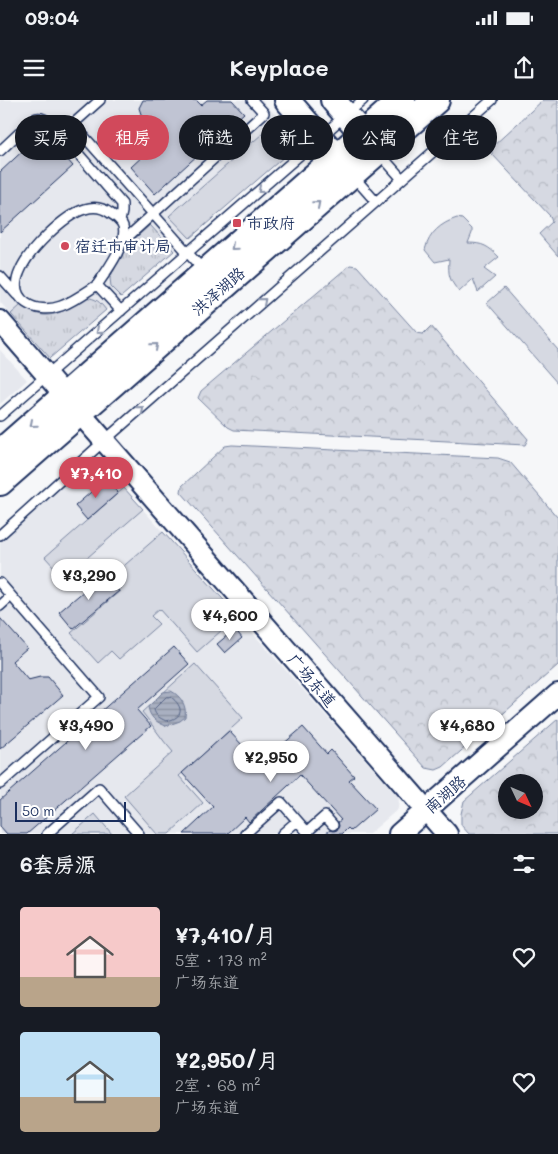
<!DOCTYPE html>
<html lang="zh">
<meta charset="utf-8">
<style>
:root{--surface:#171b24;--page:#20242c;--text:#f1f3f6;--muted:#9ea1a6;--accent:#d1495b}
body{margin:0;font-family:Mali,"LXGW WenKai TC",sans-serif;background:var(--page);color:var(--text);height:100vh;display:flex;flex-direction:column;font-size:19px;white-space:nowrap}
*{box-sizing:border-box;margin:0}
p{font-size:16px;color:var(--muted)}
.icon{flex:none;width:28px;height:28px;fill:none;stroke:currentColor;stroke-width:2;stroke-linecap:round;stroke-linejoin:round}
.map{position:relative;height:734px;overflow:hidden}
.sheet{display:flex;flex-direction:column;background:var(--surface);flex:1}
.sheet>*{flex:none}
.top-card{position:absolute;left:15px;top:15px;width:529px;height:45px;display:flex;gap:10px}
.needle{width:32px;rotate:134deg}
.tools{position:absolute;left:498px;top:674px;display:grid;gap:10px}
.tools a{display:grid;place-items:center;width:45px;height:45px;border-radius:50%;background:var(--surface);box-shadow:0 2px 8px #0003;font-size:25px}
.scale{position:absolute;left:15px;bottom:12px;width:111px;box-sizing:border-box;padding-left:5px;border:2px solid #1b2f5e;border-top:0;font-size:14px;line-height:18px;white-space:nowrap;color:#1b2f5e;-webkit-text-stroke:4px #fff;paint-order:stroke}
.price{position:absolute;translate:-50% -42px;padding:0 11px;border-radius:18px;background:#fff;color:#222;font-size:16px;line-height:32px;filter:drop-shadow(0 1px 2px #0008)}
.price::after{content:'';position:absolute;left:50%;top:30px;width:15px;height:11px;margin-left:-8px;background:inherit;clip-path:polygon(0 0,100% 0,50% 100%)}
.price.active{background:var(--accent);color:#fff}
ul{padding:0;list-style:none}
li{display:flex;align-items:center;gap:15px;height:125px;padding:0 20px}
li span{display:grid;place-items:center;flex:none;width:140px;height:100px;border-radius:5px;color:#555}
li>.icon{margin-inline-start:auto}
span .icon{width:60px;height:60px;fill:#fffc;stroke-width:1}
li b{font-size:21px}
h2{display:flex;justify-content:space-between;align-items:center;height:60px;padding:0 20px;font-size:21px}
.chip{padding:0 18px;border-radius:22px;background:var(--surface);box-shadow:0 2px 8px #0003;font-size:18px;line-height:45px}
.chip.active{background:var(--accent);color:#fff}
.status{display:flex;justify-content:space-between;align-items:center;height:35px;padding:0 25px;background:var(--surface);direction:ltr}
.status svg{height:14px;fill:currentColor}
header{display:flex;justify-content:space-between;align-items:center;height:65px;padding:0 20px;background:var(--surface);font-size:22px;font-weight:800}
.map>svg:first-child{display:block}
</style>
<div class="status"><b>09:04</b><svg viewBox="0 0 49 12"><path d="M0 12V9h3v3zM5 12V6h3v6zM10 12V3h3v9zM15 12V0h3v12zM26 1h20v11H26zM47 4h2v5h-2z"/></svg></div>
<header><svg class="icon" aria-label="menu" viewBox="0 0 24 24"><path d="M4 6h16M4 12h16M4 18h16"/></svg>Keyplace<svg class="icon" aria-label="share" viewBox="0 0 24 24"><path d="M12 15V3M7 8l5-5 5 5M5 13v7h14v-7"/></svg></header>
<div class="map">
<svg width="558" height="734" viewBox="0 0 558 734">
<defs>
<pattern id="grass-tufts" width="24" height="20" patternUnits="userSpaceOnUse" patternTransform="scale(1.25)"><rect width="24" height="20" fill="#d6d9e2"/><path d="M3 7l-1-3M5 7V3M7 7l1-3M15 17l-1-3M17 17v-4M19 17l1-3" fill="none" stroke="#b7bbc4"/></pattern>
<pattern id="forest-crowns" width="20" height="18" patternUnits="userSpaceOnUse" patternTransform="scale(1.25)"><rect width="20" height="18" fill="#d6d9e2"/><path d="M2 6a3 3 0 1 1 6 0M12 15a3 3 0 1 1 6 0" fill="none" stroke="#b7bbc4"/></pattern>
<pattern id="water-rules" width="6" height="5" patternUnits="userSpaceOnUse" patternTransform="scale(1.25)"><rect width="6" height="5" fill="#a9b0c1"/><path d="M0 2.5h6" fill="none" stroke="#8990a0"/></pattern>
</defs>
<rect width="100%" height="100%" fill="#f6f7f9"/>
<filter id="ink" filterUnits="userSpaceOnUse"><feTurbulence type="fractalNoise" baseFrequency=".02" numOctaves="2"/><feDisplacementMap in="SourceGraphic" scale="10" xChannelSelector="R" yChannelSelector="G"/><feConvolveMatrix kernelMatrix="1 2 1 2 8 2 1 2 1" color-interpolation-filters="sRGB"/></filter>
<g filter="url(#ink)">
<path fill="#e6e8ee" d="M0 0H262L300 43 50 258 0 202Z
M0 250 27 280 0 304Z
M99 360 399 698 398 709 369 734H0V441L80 368Z"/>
<path fill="url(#grass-tufts)" stroke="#7884a0" d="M150 125 174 151 121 197 111 187 110 178 120 156 130 143Z
M85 197C97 199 99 201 106 210L50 258 11 214 21 205C28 210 38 216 48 215 59 215 76 204 85 197Z"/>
<path fill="url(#forest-crowns)" stroke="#7884a0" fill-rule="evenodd" d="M543 0H558V156L539 134 552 122 550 116 492 54V47Z
M350 165 357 166 417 233 423 234 431 226 528 339 525 345 234 330 228 327 198 298 201 291Z
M232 345 498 358 510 362 558 418V565L443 667 436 670 426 668 181 392 182 386 225 346Z
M558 619V734H469L461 725V714L464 701ZM506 682H534V710H506Z"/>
<path fill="#d6d9e2" stroke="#7884a0" d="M279 19 300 43 190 138 169 116Z
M457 118 462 119 472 129V133L468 143C483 143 488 146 499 157L484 169 495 177 478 192 473 179 459 192C449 179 448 176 449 159L435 162 425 150C429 133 441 123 457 118Z
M504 188 558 250V284L487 203Z
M124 388 143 409 64 478 45 457Z
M163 432 238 516 197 552 159 509 151 516 159 524 119 559 111 551 98 563 71 533 121 490 111 477Z
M195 564 243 618 179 676 203 703 169 734H157L124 696 173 652C161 639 153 625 142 612Z
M95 714 112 734H72Z"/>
<path fill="url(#water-rules)" stroke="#707c99" d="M171 591C181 596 187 606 185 617L180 621 166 626C156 622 150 618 148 607L163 592Z"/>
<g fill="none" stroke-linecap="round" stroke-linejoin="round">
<path stroke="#546386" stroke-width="1" d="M171 597C184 607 184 618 166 621 160 618 155 616 154 609L166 597Z"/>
</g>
<path fill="#c0c4d3" stroke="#1b2f5e" d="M143 0H196L201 5 207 0H232L244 13 155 94 131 67 159 41 145 26 139 8Z
M43 32 73 66 0 132V72Z
M106 379 118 393 87 420 75 406Z
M104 474 119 491 73 529 59 512Z
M0 518 27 548 12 561 28 580 40 577H48L63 595 0 649Z
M235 529 242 538 225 553 217 544Z
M174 547 189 564 137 610 151 626 27 734H7L0 726V700Z
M303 627 327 654 331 650 354 676 349 680 376 709 351 731 348 728 342 734H325L330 730 334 731 337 730 339 726 338 722 341 720 300 675 249 722 245 717 227 734H184L213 707 182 673 229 631 260 664Z"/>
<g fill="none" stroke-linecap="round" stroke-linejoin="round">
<defs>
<path id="service" d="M100 0 73 24 204 171
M0 51 34 19C42 15 49 22 55 27L122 104V112L120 121
M379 53 402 79
M353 76 376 102
M121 143 264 13 252 0
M0 176 17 195
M97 185C86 192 74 201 61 206 37 215 6 201 20 171 28 151 64 115 85 109 94 106 102 107 110 113 115 116 121 120 123 126 128 143 106 172 97 185L121 211
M0 316 363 0
M0 435 104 341 492 0
M0 483 99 597 0 684
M0 506 11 496
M307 732 325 716 333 725
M47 734 99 688 139 734
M245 734 281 702 309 734
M282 734 297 721"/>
<path id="tertiary" d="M0 221 65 296
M79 312 447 734
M399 734 558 594"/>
<path id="secondary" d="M287 0 350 72
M333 0 375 48"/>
<path id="primary" d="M0 353 402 0
M0 382 436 0"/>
</defs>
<use href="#service" stroke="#1b2f5e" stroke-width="12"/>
<use href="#tertiary" stroke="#1b2f5e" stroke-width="24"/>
<use href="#secondary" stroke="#1b2f5e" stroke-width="28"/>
<use href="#primary" stroke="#1b2f5e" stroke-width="30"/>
<use href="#service" stroke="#fff" stroke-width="9"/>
<use href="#tertiary" stroke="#fff" stroke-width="20"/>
<use href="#secondary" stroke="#fff" stroke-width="24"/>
<use href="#primary" stroke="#fff" stroke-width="26"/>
</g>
<defs><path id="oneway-chevron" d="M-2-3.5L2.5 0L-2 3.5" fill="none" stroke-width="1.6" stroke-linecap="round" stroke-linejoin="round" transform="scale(1.25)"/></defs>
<g stroke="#8d97ae">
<use href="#oneway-chevron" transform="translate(261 90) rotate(139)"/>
<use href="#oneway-chevron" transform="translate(317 104) rotate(-41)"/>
<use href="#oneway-chevron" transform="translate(234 147) rotate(139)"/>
<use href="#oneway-chevron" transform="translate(263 201) rotate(-41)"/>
<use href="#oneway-chevron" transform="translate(99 231) rotate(139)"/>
<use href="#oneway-chevron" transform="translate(155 246) rotate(-41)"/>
<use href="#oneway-chevron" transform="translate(141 309) rotate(-41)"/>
<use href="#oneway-chevron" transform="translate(33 324) rotate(139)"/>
</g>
</g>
<g fill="#d1495b" stroke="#fff" stroke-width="2">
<rect x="232" y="118" width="10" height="10" rx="2.5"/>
<circle cx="65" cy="146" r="5"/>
</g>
<g text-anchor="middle" stroke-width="4.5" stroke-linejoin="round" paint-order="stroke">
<g font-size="16" fill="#1b2f5e" stroke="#fff" text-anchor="start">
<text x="247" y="129">市政府</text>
<text x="75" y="152">宿迁市审计局</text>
</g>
<g font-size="16" fill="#1b2f5e" stroke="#fff">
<text transform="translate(218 191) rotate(-41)" y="6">洪泽湖路</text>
<text transform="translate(312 580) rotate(49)" y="6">广场东道</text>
<text transform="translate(445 694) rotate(-41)" y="6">南湖路</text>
</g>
</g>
</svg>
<div class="tools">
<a><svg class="needle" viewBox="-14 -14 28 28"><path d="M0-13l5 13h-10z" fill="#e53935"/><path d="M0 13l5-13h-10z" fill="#9ea1a6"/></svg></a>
</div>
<div class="scale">50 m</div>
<b class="price active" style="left:96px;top:399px">¥7,410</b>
<b class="price" style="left:89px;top:501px">¥3,290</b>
<b class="price" style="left:230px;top:541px">¥4,600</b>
<b class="price" style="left:86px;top:651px">¥3,490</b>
<b class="price" style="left:467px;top:651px">¥4,680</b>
<b class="price" style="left:271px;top:683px">¥2,950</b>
<div class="top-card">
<a class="chip">买房</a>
<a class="chip active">租房</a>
<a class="chip">筛选</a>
<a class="chip">新上</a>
<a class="chip">公寓</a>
<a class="chip">住宅</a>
</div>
</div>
<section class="sheet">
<h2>6套房源<svg class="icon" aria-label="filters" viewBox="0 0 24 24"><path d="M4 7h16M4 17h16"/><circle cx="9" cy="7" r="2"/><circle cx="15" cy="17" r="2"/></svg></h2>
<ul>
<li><span style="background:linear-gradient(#f6c9c9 70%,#b9a48a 0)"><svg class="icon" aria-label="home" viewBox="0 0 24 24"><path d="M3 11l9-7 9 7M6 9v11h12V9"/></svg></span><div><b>¥7,410/月</b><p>5室 · 173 m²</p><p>广场东道</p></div><svg class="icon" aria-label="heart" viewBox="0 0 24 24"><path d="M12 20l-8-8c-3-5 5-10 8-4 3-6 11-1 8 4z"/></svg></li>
<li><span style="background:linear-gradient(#bfe0f5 65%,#b9a48a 0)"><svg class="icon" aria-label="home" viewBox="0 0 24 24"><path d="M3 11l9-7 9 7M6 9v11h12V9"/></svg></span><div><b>¥2,950/月</b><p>2室 · 68 m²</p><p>广场东道</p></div><svg class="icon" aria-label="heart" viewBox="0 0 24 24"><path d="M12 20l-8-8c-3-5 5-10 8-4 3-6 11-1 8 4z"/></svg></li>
</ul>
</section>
